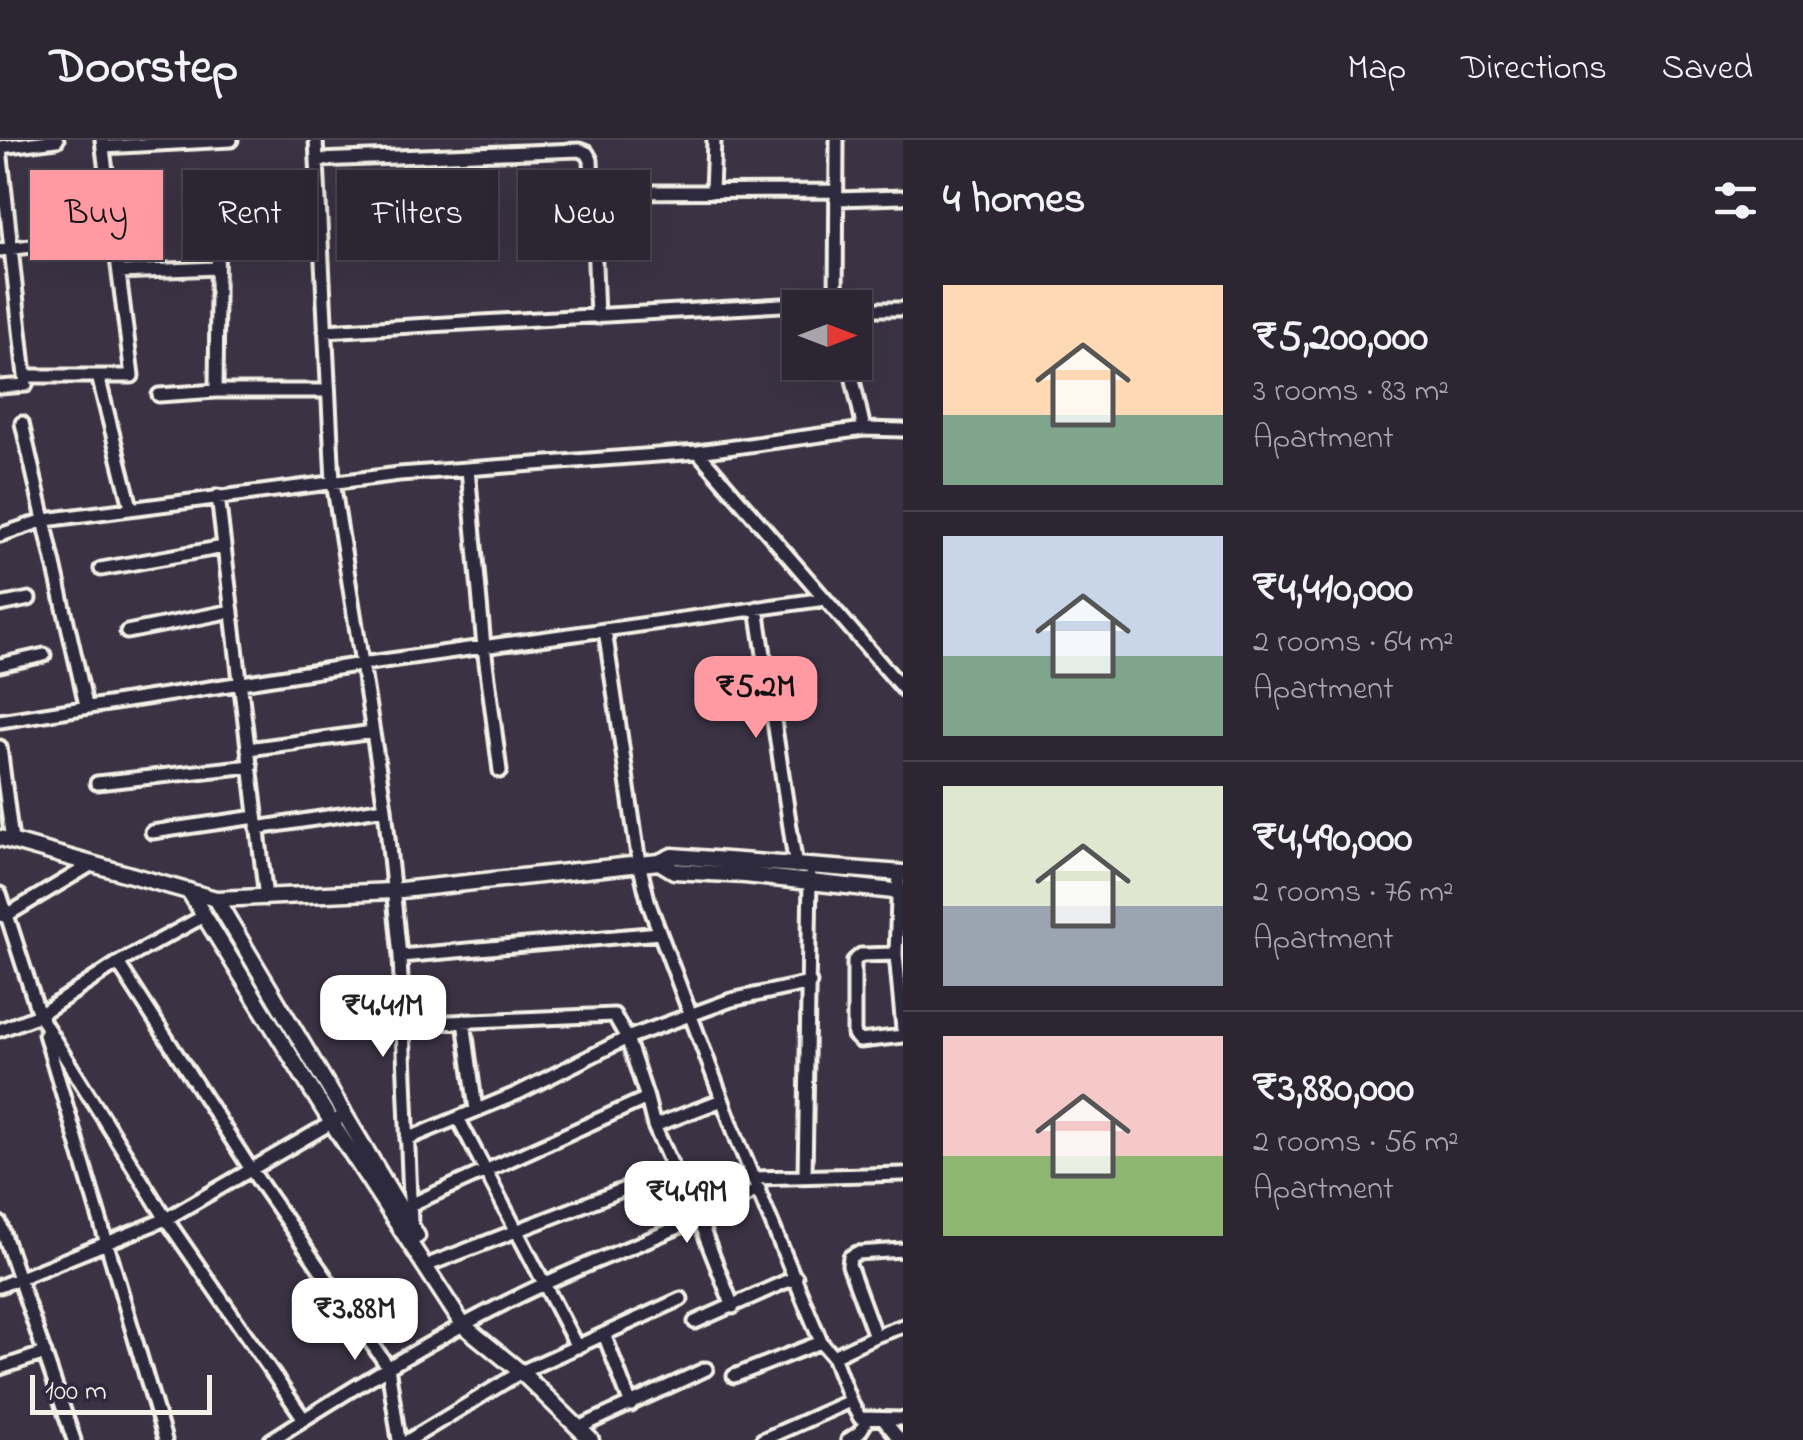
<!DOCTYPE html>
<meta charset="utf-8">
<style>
:root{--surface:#2c2633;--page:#342e3b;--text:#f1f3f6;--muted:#a6a5ac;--line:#48434e;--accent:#ff9aa2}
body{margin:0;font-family:"Indie Flower",sans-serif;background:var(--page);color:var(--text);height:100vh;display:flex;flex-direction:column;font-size:38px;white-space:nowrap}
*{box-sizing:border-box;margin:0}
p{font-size:32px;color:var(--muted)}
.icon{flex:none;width:55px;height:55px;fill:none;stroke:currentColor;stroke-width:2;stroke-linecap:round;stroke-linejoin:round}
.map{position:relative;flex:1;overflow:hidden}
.panel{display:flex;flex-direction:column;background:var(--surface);width:900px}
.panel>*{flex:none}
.top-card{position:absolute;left:30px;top:30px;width:722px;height:90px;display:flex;gap:20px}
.needle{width:65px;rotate:90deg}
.buttons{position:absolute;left:782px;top:150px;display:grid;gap:20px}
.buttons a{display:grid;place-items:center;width:90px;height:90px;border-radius:0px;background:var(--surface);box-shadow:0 10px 40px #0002,0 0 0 2px var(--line);font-size:50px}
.scale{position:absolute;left:30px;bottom:25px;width:182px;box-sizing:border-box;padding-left:10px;border:5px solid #f4f1e8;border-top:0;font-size:28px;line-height:35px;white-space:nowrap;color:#f4f1e8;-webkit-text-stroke:8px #2f2a3d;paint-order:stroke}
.price{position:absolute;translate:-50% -85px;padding:0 22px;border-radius:20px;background:#fff;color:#222;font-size:32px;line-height:65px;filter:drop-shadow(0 2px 5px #0008)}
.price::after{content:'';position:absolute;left:50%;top:60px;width:30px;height:22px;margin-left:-15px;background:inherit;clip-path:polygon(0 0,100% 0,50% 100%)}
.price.selected{background:var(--accent);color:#111}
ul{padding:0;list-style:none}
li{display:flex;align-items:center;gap:30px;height:250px;padding:0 40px}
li+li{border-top:2px solid var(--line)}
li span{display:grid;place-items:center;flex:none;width:280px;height:200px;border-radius:0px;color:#555}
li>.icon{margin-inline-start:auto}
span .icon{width:120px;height:120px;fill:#fffc;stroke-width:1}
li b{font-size:42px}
h2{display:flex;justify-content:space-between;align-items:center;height:120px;padding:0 40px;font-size:42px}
.chip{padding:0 35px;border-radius:0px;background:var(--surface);box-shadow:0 10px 40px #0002,0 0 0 2px var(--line);font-size:35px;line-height:90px}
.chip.selected{background:var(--accent);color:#111}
header{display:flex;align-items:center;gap:60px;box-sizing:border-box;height:140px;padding:0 50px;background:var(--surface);border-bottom:2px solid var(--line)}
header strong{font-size:48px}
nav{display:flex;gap:55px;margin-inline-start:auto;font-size:35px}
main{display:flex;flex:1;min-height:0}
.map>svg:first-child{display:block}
</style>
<header>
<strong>Doorstep</strong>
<nav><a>Map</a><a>Directions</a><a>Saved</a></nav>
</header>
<main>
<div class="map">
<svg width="903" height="1300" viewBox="0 0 903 1300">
<rect width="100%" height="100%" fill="#3b3344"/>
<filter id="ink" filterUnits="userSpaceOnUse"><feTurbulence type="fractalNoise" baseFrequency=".01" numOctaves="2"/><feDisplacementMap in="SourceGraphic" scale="20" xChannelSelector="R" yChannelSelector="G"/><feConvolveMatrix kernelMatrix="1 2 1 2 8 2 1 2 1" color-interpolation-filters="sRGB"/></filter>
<g filter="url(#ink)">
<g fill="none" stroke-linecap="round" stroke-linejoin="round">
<defs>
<path id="minor" d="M316 0 333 342 385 668 400 816 411 1082
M0 7 57 0
M103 7 231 0
M0 8 25 236
M317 20 579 10 587 13 591 20 597 177
M712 51 714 0
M592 52 836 51
M836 59 903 57
M218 64 216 251H328
M0 110 115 95
M119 132 217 128
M836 166 837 0
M855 169H903
M325 191 835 162
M849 222 864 289 903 290
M98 236 131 367
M0 247 26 245 25 236H132L102 0
M159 255 216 251
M22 283 86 565
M698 312 864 289
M468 329 484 507 500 631
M218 356 266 758
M0 395 45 380 399 334 698 312 903 549
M101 429 224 407
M0 465 29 459
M757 468 796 727
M605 490 639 723 649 764 737 999 821 1202 833 1216
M127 492 232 471
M0 525 44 515
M0 581 362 524 825 459
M0 607 12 701
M248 609 373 592
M97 643 251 626
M257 688 385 668
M152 692 256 677
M92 724 7 775 39 875 118 823 204 776
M899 733 896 814 903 889
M0 754 7 775 4 776
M896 814 861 815 854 821V895L860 901 903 896
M400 816 660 793
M118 823 252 1031 388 1227 399 1300
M464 881 476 970
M402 884 614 875 627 898 518 953 407 999
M0 890 39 875 166 1079 338 979
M45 894 165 1300
M458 978 577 1207
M654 986 722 960
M674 1030 699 1080 733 1167
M805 1036 810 737
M754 1038 903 1034
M410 1065 647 958 627 898 731 860 810 843
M0 1083 74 1300
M433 1123 674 1030 654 986 647 958
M0 1146 166 1079 304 1279
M695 1182 796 1137
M604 1194 631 1265
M875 1196 903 1186
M0 1228 45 1213
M734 1236 821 1202
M850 1261 833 1216 875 1196 849 1125 850 1117 857 1113 903 1110
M883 1279 900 1300
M578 1288 706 1229
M271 1300C359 1244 448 1189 542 1145 614 1111 689 1087 759 1049
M409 1300 521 1232 681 1159
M762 1300 850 1261 860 1278 903 1279
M848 1300 859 1293 868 1279"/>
<path id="tertiary" d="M0 698 216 759 392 751 659 722 672 716 903 733
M659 722 674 731 745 735 903 752
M189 751 332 983 463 1185 521 1232 591 1300
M216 759 417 1096"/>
</defs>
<use href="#minor" stroke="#f4f1e8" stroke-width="19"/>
<use href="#tertiary" stroke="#f4f1e8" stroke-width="21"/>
<use href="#minor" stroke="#2f2a3d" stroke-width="11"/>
<use href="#tertiary" stroke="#2f2a3d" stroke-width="14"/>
</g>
</g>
</svg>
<div class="buttons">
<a><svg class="needle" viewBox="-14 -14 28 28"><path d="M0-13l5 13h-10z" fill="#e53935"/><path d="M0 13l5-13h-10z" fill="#a6a5ac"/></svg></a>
</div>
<div class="scale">100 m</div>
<b class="price selected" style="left:756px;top:601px">₹5.2M</b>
<b class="price" style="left:383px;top:920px">₹4.41M</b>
<b class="price" style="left:687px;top:1106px">₹4.49M</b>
<b class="price" style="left:355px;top:1223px">₹3.88M</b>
<div class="top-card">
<a class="chip selected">Buy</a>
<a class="chip">Rent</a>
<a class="chip">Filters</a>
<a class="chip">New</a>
</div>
</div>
<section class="panel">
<h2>4 homes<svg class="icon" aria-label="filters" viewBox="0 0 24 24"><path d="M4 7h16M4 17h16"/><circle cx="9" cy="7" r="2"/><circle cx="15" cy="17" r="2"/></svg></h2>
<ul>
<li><span style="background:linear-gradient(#ffd9b3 65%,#7fa58c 0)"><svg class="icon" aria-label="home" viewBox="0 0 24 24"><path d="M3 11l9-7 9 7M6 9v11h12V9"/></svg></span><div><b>₹5,200,000</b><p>3 rooms · 83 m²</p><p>Apartment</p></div></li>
<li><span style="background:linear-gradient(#c9d6e8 60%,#7fa58c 0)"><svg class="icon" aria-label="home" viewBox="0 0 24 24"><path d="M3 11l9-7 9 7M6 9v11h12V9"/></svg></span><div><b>₹4,410,000</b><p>2 rooms · 64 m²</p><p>Apartment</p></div></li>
<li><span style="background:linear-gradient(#dfe7d0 60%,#9aa5b1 0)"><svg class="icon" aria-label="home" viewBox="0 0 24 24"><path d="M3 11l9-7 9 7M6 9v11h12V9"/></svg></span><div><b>₹4,490,000</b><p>2 rooms · 76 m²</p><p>Apartment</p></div></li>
<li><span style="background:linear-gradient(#f6c9c9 60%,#8fb573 0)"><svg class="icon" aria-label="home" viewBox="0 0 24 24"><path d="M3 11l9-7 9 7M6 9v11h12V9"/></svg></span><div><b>₹3,880,000</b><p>2 rooms · 56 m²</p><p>Apartment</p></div></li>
</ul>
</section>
</main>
